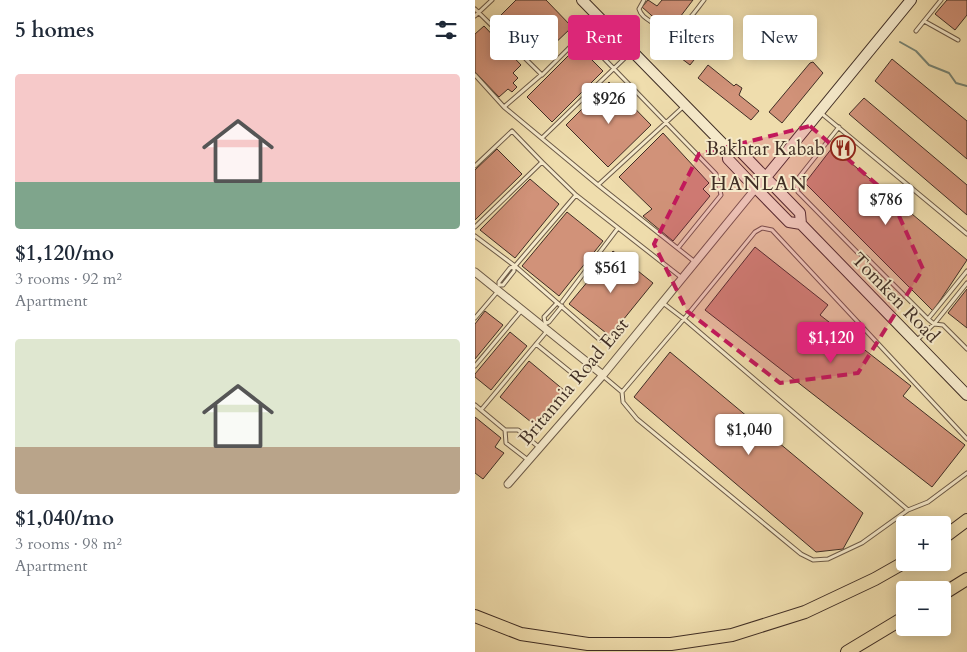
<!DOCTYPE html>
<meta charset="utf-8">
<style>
:root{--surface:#fff;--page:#f2f2f3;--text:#1f2937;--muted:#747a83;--accent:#db2777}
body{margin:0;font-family:Cardo,serif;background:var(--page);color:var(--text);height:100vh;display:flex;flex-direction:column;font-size:19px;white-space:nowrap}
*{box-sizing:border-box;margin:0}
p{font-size:16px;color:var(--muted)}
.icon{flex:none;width:28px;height:28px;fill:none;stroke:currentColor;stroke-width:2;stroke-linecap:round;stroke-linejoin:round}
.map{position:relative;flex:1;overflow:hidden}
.drawer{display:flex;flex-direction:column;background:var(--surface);width:475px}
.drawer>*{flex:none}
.banner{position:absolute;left:15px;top:15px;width:401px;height:45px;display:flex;gap:10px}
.controls{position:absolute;left:421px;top:516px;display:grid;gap:10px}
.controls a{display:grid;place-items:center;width:55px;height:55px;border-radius:5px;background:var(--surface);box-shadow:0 2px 12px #0003;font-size:25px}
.price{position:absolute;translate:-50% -42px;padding:0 11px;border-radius:5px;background:#fff;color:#222;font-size:16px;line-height:32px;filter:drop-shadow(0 1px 2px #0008)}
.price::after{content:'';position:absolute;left:50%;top:30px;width:15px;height:11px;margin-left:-8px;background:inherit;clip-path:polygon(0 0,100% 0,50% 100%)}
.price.current{background:var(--accent);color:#fff}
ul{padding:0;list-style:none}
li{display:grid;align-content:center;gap:10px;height:265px;padding:0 15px}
li span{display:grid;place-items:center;height:155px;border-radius:5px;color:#555}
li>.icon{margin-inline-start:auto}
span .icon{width:90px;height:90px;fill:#fffc;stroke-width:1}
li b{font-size:21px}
h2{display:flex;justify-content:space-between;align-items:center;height:60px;padding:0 15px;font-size:21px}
.chip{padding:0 18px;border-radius:5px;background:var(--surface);box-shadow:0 2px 12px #0003;font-size:18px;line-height:45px}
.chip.current{background:var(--accent);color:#fff}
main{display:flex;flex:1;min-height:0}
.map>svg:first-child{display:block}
</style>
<main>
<section class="drawer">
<h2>5 homes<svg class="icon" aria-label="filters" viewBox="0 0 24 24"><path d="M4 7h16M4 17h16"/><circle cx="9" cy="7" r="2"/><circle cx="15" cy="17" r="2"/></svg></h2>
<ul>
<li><span style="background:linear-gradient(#f6c9c9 70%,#7fa58c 0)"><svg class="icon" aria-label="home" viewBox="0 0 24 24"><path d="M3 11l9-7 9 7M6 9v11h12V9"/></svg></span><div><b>$1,120/mo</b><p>3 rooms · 92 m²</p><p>Apartment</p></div></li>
<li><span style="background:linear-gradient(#dfe7d0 70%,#b9a48a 0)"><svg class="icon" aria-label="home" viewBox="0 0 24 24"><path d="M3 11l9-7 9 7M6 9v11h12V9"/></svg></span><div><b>$1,040/mo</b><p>3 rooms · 98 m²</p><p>Apartment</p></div></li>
</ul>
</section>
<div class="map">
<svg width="492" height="652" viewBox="0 0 492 652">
<rect width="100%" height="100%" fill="#efddad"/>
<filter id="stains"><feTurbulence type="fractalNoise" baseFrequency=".004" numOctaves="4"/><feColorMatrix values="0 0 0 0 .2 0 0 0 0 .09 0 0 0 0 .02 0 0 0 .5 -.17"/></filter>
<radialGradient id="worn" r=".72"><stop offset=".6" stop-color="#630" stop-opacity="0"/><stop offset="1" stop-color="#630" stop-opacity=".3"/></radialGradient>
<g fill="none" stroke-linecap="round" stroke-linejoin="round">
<path stroke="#768373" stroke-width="2" d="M425 42 441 51 454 65 474 73 481 83 492 86"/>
</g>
<path fill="#d19279" stroke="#402e25" d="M41 0H71L97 27 73 50 67 45 55 57 20 21Z
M173 0 182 6 187 0H218L202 21 185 23 167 7Z
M472 0H492V15L480 30 460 14Z
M9 26 46 65 38 73 43 78 38 83 42 87 37 92 33 89 24 97 0 72V34Z
M206 42 223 55 215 65 198 52Z
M103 46 128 71 77 122 52 97Z
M417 59 492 121V159L400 81Z
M338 62 348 73 307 123 294 112 335 63Z
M233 65 259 86 261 84 267 88 264 95 284 111 276 120 223 78Z
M134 82 176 125 133 167 91 125Z
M389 98 492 185V215L374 114Z
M188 133 234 183 228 189 235 196 198 241 168 216 177 209 144 177Z
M367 135 380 145 370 158 492 260 458 311 330 183Z
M22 149 47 174 0 220V170Z
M55 179 84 204 40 258 5 230Z
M92 212 128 241 84 296 47 266Z
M280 247 353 305 345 315 436 386 428 396 490 445 457 487 230 310Z
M138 251 178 283 135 336 94 304Z
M492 289V328L473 313Z
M10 311 28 325 0 359V324Z
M35 332 52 346 16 390 0 377V374Z
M195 352 388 513 368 549 341 552 159 397Z
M54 361 90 391 61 426 25 397Z
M0 417 26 438 20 447 29 453 8 479 0 473Z"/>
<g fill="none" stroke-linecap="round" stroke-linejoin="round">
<defs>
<path id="lane" d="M169 0 164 9C166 16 172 19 178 23 203 41 214 19 229 0
M466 0 449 21 483 40
M0 9 67 75 105 37 113 42 241 174 246 195 203 248
M0 16 17 0
M441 31 449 21
M0 75 29 107 66 75
M29 107 123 185 220 262
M346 113 492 234
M364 127 321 181 323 192 383 253 391 257 453 319 459 324 468 325 492 349
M67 138 155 53
M67 162 101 195 207 278
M0 166 37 131 67 162 0 227
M123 185 209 106
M0 236 40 266 101 195
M39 268V271L28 285H24V282L35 268 40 266 125 340
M87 302 143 228
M188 303 209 319 280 232 287 228 297 230 492 439
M0 318 23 291
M453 319 492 271
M70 322 69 317 82 303
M67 325 74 322 87 306
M442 340 459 324 492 283
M61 344 98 374
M0 366 47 310
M128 376 147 392 148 402 162 419 326 554 338 560 353 559 387 543 433 510 453 502 492 473
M147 392 209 319 433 510
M0 405 6 410 72 331
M6 410 30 430
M53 460 31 443 30 430H43L65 448"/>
<path id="street" d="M0 272 128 375
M33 484 128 375 281 188"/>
<path id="secondary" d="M107 0 252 148 264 150 325 213 326 224
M252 148 253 159 270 177 314 222 326 224 492 395
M287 182 436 0"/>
<path id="highway" d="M468 538 492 520
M468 594 492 579
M0 616 46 634 113 644H196L257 635 330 612 400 579 430 562
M372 652 430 617"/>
</defs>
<use href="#lane" stroke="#6c5a47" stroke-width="5"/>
<use href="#street" stroke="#6c5a47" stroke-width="9"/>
<use href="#secondary" stroke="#402e25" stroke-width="12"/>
<use href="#highway" stroke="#402e25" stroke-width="14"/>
<use href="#lane" stroke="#f5e9ca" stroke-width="3"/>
<use href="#street" stroke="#f5e9ca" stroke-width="7"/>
<use href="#secondary" stroke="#f5e9ca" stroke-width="10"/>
<use href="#highway" stroke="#efddad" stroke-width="12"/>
</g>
<path fill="#c2185b" fill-opacity="0.2" stroke="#c2185b" stroke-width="4" stroke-dasharray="10 6" stroke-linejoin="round" d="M335 126 415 196 448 269 383 373 305 383 212 311 179 244 224 154Z"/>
<defs>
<symbol id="restaurant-ring" viewBox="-11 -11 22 22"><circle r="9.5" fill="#f5e9ca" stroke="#8f2418" stroke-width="1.5"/><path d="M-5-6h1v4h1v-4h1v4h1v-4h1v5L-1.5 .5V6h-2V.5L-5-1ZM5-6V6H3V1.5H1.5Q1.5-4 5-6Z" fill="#8f2418"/></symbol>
</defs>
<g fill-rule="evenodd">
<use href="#restaurant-ring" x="354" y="134" width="28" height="28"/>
</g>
<g text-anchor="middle" stroke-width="4" stroke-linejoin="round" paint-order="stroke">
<g font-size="19" fill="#402e25" stroke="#f5e9ca" text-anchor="end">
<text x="350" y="155">Bakhtar Kabab</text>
</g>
<g font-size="19" fill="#402e25" stroke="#f5e9ca">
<text transform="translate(421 297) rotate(46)" y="7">Tomken Road</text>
<text transform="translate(98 381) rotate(-50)" y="7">Britannia Road East</text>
</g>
<g font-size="20" letter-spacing="1" fill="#402e25" stroke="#f5e9ca">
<text x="284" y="190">HANLAN</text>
</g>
</g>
<rect width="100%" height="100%" filter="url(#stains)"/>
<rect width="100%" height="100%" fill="url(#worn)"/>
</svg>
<div class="controls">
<a>+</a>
<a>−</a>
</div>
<b class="price" style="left:134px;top:125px">$926</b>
<b class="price" style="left:411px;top:226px">$786</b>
<b class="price" style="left:136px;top:294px">$561</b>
<b class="price current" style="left:356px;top:364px">$1,120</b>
<b class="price" style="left:274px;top:456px">$1,040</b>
<div class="banner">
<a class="chip">Buy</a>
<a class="chip current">Rent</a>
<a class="chip">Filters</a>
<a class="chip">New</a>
</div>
</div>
</main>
